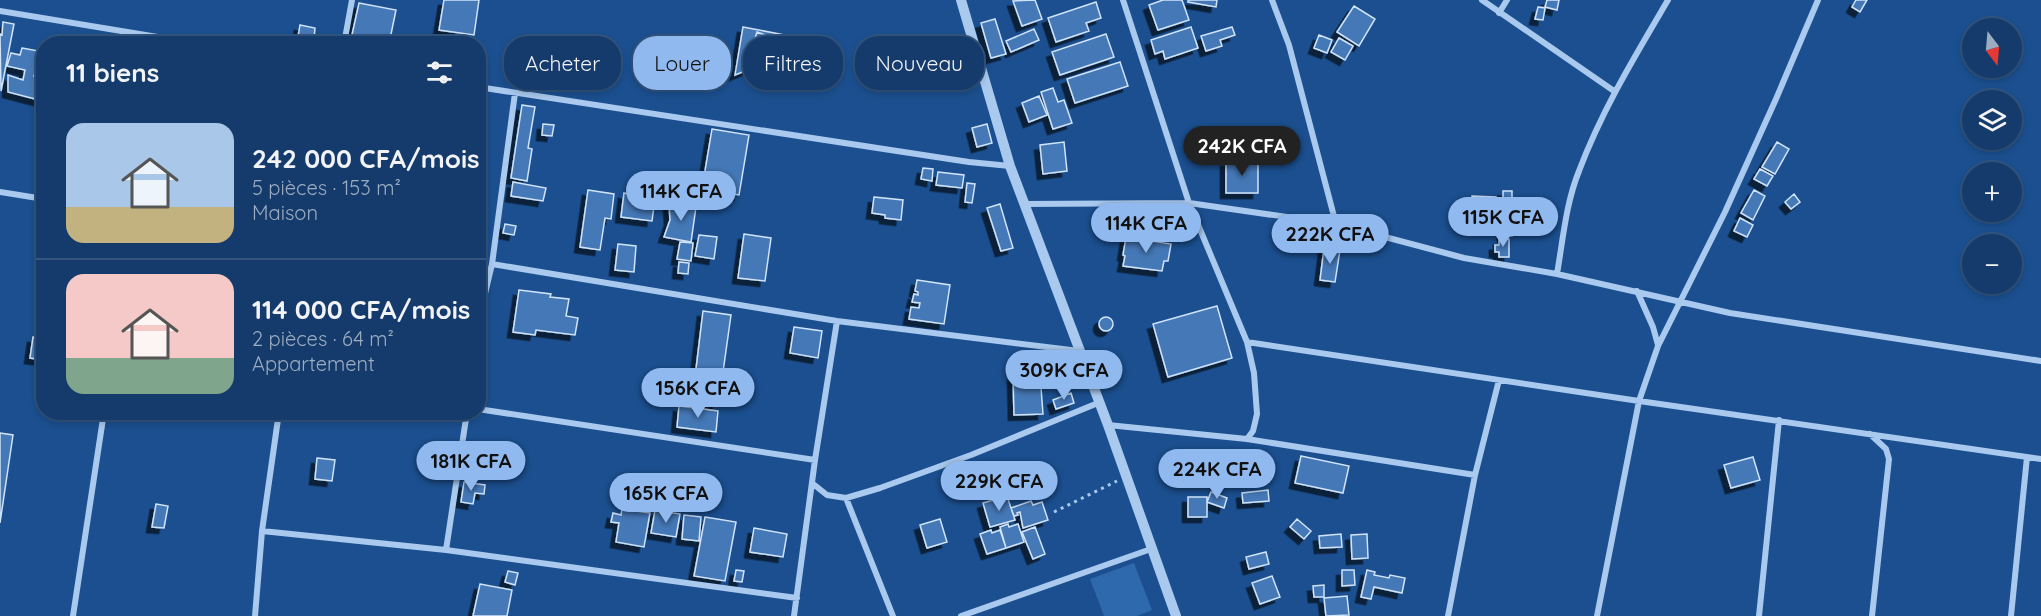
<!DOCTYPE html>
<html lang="fr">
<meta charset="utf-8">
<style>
:root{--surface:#143b6b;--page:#214673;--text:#f1f3f6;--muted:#9dadc1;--line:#33557e;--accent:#90b9f0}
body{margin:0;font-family:Quicksand,sans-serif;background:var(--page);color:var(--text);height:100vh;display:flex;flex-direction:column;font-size:22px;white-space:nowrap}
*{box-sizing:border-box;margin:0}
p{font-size:20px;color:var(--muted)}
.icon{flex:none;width:33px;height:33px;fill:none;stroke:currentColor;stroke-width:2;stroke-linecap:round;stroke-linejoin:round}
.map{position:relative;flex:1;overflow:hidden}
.drawer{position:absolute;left:36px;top:36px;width:450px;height:384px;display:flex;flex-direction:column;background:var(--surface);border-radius:24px;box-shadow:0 3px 9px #0003,0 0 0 2px var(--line)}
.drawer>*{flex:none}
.top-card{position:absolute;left:504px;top:36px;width:570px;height:54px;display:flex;gap:12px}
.needle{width:39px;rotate:164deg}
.fabs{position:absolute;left:1962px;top:18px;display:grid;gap:12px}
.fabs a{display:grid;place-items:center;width:60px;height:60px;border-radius:50%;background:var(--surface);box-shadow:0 3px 9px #0003,0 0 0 2px var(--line);font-size:30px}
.price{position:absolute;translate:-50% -51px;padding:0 14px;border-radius:21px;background:var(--accent);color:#111;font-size:20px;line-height:39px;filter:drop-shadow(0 2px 3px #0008)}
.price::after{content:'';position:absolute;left:50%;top:36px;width:18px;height:14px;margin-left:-9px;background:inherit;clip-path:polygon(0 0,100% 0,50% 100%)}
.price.on{background:#222;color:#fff}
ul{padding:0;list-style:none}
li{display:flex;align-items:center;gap:18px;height:150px;padding:0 30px}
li+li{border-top:2px solid var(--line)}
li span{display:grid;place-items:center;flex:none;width:168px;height:120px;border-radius:18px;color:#555}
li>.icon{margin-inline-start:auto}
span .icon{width:72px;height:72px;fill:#fffc;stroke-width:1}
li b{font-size:26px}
h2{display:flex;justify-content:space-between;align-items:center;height:72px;padding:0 30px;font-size:26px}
.tag{padding:0 21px;border-radius:24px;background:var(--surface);box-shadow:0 3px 9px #0003,0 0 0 2px var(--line);font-size:21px;line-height:54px}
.tag.on{background:var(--accent);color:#111}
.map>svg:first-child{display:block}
</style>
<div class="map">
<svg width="2041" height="616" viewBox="0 0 2041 616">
<defs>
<filter id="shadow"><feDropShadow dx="-5.5" dy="5.5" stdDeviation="0" flood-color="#0009"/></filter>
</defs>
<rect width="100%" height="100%" fill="#1b4f8f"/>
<path fill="#2e69ad" d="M1134 563 1152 610 1137 616H1104L1090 579Z"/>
<path fill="#4478b7" stroke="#cfe3fa" stroke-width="1.5" filter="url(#shadow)" d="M444 0H479L474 35 439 30Z
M1035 0 1042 19 1022 26 1013 1Z
M1163 0H1182L1189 20 1158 30 1149 5Z
M1188 0H1217L1216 7 1188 2Z
M1547 0H1559L1557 10 1545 7Z
M1856 0H1867L1860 12 1852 7Z
M1096 2 1101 18 1086 23 1089 31 1056 42 1048 18Z
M359 3 396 10 389 44H350Z
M1354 6 1375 19 1359 46 1337 32Z
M1538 7 1545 8 1543 20 1535 19Z
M995 19 1006 54 991 58 981 23Z
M3 22 14 24 1 91 0 34 2 35Z
M300 25 315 28 314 39 298 37Z
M743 27 785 35 778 57 764 54 760 65 735 75Z
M1191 27 1198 48 1165 59 1163 51 1155 54 1151 40Z
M1232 27 1235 35 1220 40 1222 46 1206 51 1201 36Z
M1034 29 1039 40 1011 52 1006 41Z
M757 32 768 36 764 48 753 45Z
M1106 34 1114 57 1060 75 1052 52Z
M1319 35 1332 40 1327 53 1314 48Z
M1339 38 1353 46 1345 60 1331 52Z
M22 48 44 52 40 68H37L34 76 40 77 39 100 8 92V75L23 80 25 70 7 66 11 53 20 55Z
M1120 62 1128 86 1075 103 1067 79Z
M1053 88 1058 102 1064 100 1072 123 1053 129 1041 92Z
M1039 96 1047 115 1029 122 1022 103Z
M522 105 535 107 528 148 532 149 527 181 511 178Z
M543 124 554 125 552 136 542 135Z
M987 124 992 143 977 147 972 128Z
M712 129 749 135 739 195 702 189Z
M1064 142 1067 171 1043 174 1040 145Z
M1777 142 1789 149 1775 174 1762 167Z
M1226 161H1258V193H1226Z
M923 168 933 169 932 181 921 179Z
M1760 169 1773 176 1767 186 1754 179Z
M938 172 964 175 962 188 936 185Z
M513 182 546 188 543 201 511 196Z
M967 183 975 184 972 203 965 202Z
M588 190 614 194 611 219 605 218 600 250 580 247Z
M1754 190 1765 196 1753 220 1741 213Z
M1503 191H1512V236H1503Z
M624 193 655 199 652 221 621 217Z
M1794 194 1800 202 1791 209 1785 202Z
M1472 196 1496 197V219H1472Z
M874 197 903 200 901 220 885 218V215L872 213Z
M669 203 696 207 691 242 664 237 670 220Z
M1000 204 1013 248 1001 251 987 208Z
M1740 218 1753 225 1747 237 1734 231Z
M505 224 516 226 514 235 503 233Z
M744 234 771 238 765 281 738 278Z
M699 235 717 237 714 259 695 256Z
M1126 237 1171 244 1168 261H1164L1162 271 1123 266 1125 256 1123 255Z
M1509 239V257H1499V252H1495V245H1499V240Z
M680 242 693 243 691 261 677 259Z
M618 244 636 246 634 272 615 270Z
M1324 248 1340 250 1335 282 1320 280Z
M679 262 689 263 688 274 678 273Z
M917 280 950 285 944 324 909 319 911 307 919 308 920 303 912 302 914 294 918 295V292L915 291Z
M519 290 551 294 550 297 569 299 566 316 578 318 575 335 536 330 535 335 513 332Z
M1217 306 1232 358 1168 377 1153 324Z
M703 311 731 315 723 372 696 369Z
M1099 324a7 7 0 1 1 14 0a7 7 0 1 1-14 0Z
M794 327 822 331 818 358 790 353Z
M33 337 44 338V360L30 358Z
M679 370 722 377 717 405 674 398Z
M1040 374 1043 414 1014 415 1013 375Z
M1071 393 1074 403 1056 409 1053 400Z
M679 406 718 411 716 432 677 427Z
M0 433 13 435 0 523Z
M1301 456 1349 466 1343 493 1295 483Z
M1753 457 1760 480 1731 488 1724 465Z
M317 458 335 460 332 481 315 479Z
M464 482 485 485 484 494 475 493 473 504 461 502Z
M1268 490 1269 501 1243 503 1242 493Z
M1211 492 1227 498 1224 508 1207 502Z
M1007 496 1015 520 990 527 983 503Z
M1188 497H1207V517H1188Z
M1031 501 1033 505 1042 502 1048 520 1023 528 1020 512 1017 513 1018 515 1014 516 1011 508Z
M156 504 168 506 164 528 152 527Z
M622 509 650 513 644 547 616 542 619 523 611 522 613 513 621 515Z
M655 510 680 514 676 537 651 533Z
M684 515 701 517 699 541 682 539Z
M705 517 736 522 725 581 694 576Z
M940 519 947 542 927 548 920 525Z
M1297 519 1311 531 1304 539 1290 527Z
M1008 524 1009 527 1018 524 1024 542 1006 548 1000 527Z
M1035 527 1045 554 1033 559 1022 532Z
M754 528 787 534 783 557 750 552Z
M991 530 992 533 1000 530 1006 548 987 554 980 534Z
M1341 534 1342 547 1320 548 1319 536Z
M1367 534 1368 558 1352 559 1351 535Z
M1266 552 1269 564 1249 569 1246 557Z
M736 570 744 571 742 582 734 581Z
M1342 570H1354L1355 585 1342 586Z
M1367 570 1375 572 1374 575 1389 578 1390 575 1405 578 1402 593 1374 587 1371 599 1361 597Z
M508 571 518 573 515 585 505 582Z
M1272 576 1280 597 1260 604 1252 583Z
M480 584 512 590 507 616H473Z
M1324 585V597H1314L1313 586Z
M1347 596 1349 615 1326 616 1324 598Z"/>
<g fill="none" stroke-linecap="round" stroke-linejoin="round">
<path stroke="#a9c9ee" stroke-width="3" stroke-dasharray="3 4.5" stroke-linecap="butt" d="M1054 512 1117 481"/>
<path stroke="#a9c9ee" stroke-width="6" d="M1123 0 1189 203 1247 342 1254 373 1257 414 1253 431 1247 439
M1272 0 1289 45 1336 224
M1482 0 1614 91
M0 11 200 44
M1499 13 1507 0
M344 44 352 0
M478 87 969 162 1010 166
M0 192 44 199
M1024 204 1189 203 1336 224 1464 258 1557 274 1730 313 2041 361
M492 264 837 321 1079 351
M1557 274C1563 239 1566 203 1579 171 1602 110 1635 56 1668 0
M1637 291 1653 327 1658 345
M478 323 492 264 515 93
M1247 342 1639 401 2041 459
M478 409 815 460
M1108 425 1247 439 1475 475
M1870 434 1886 449 1889 459 1872 616
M812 483 827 495 846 498 880 488 971 455 1098 403
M846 498 893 616
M262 531 446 550 797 598
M446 550 467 412
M73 616 104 412
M255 616 262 531 279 412
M794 616 815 460 837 321
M961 616 1151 549
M1448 616 1475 475 1499 380
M1597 616 1639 401 1658 346 1725 212 1776 99 1818 0
M1759 616 1779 420
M2011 616 2027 457"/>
<path stroke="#a9c9ee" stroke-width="10" d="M961 0 1010 166 1108 425 1176 616"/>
</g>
</svg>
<div class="fabs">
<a><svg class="needle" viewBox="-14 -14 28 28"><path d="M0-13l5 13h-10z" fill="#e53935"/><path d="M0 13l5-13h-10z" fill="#9dadc1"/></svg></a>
<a><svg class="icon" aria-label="layers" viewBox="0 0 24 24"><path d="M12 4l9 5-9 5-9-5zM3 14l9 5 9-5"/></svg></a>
<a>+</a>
<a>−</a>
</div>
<b class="price on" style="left:1242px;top:177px">242K CFA</b>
<b class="price" style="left:681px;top:222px">114K CFA</b>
<b class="price" style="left:1503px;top:248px">115K CFA</b>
<b class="price" style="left:1146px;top:254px">114K CFA</b>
<b class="price" style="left:1330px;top:265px">222K CFA</b>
<b class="price" style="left:1064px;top:401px">309K CFA</b>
<b class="price" style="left:698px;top:419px">156K CFA</b>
<b class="price" style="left:471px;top:492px">181K CFA</b>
<b class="price" style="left:1217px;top:500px">224K CFA</b>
<b class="price" style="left:999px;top:512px">229K CFA</b>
<b class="price" style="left:666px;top:524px">165K CFA</b>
<div class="top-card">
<a class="tag">Acheter</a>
<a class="tag on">Louer</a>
<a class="tag">Filtres</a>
<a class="tag">Nouveau</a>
</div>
<section class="drawer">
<h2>11 biens<svg class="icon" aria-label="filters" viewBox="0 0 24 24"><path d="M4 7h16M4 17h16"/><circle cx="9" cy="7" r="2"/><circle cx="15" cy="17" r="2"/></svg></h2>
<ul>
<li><span style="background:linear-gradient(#a9c7e8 70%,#c2b280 0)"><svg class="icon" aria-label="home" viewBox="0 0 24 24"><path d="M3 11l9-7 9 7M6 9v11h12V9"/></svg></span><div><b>242 000 CFA/mois</b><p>5 pièces · 153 m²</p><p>Maison</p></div></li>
<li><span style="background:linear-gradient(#f6c9c9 70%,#7fa58c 0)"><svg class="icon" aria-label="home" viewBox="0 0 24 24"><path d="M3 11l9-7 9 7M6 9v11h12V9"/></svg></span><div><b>114 000 CFA/mois</b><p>2 pièces · 64 m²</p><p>Appartement</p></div></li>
</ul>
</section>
</div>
